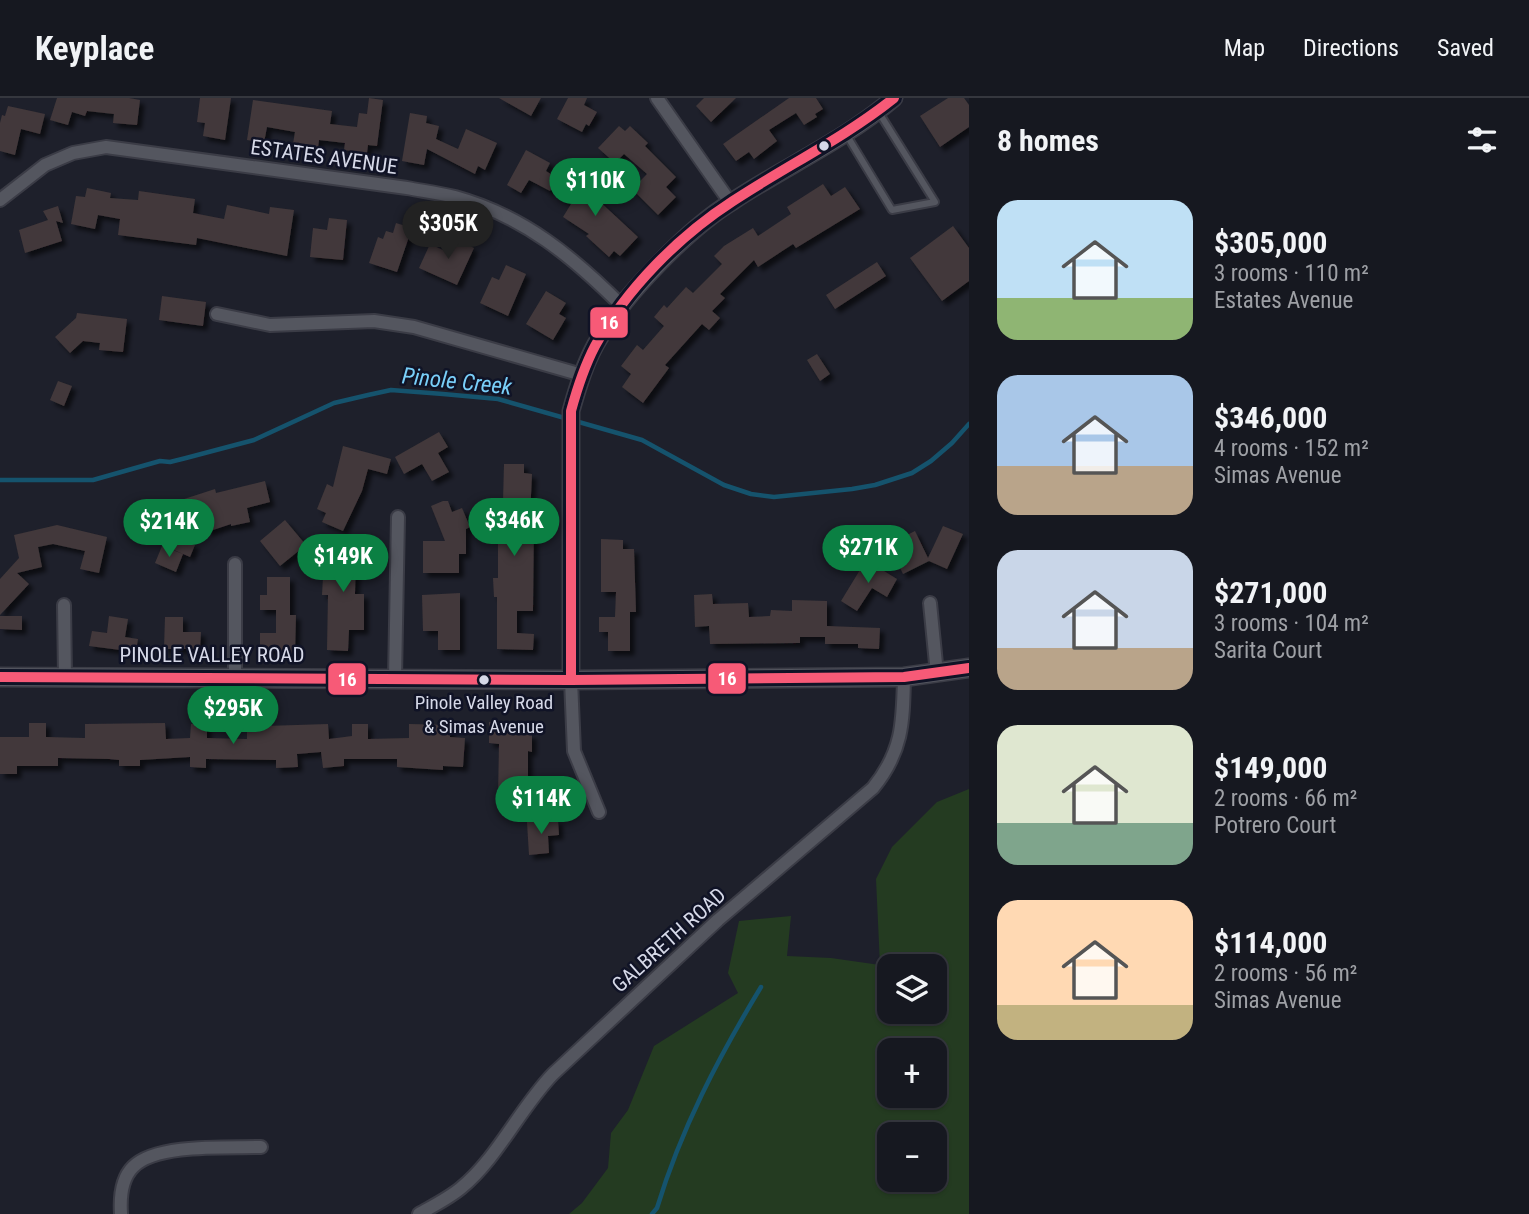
<!DOCTYPE html>
<meta charset="utf-8">
<style>
:root{--surface:#161820;--page:#1f2129;--text:#f1f3f6;--muted:#9ea0a5;--line:#35373e;--accent:#0b8043}
body{margin:0;font-family:"Roboto Condensed",sans-serif;background:var(--page);color:var(--text);height:100vh;display:flex;flex-direction:column;font-size:26px;white-space:nowrap}
*{box-sizing:border-box;margin:0}
p{font-size:23px;color:var(--muted)}
.icon{flex:none;width:38px;height:38px;fill:none;stroke:currentColor;stroke-width:2;stroke-linecap:round;stroke-linejoin:round}
.map{position:relative;flex:1;overflow:hidden}
.sheet{display:flex;flex-direction:column;background:var(--surface);width:560px}
.sheet>*{flex:none}
.tools{position:absolute;left:877px;top:856px;display:grid;gap:14px}
.tools a{display:grid;place-items:center;width:70px;height:70px;border-radius:14px;background:var(--surface);box-shadow:0 2px 5px #0004,0 0 0 2px var(--line);font-size:35px}
.price{position:absolute;translate:-50% -60px;padding:0 16px;border-radius:24px;background:var(--accent);color:#fff;font-size:23px;line-height:46px;filter:drop-shadow(0 2px 4px #0008)}
.price::after{content:'';position:absolute;left:50%;top:42px;width:21px;height:16px;margin-left:-10px;background:inherit;clip-path:polygon(0 0,100% 0,50% 100%)}
.price.selected{background:#222;color:#fff}
ul{padding:0;list-style:none}
li{display:flex;align-items:center;gap:21px;height:175px;padding:0 28px}
li span{display:grid;place-items:center;flex:none;width:196px;height:140px;border-radius:21px;color:#555}
li>.icon{margin-inline-start:auto}
span .icon{width:84px;height:84px;fill:#fffc;stroke-width:1}
li b{font-size:30px}
h2{display:flex;justify-content:space-between;align-items:center;height:84px;padding:0 28px;font-size:30px}
header{display:flex;align-items:center;gap:42px;box-sizing:border-box;height:98px;padding:0 35px;background:var(--surface);border-bottom:2px solid var(--line)}
header strong{font-size:33px}
nav{display:flex;gap:38px;margin-inline-start:auto;font-size:24px}
main{display:flex;flex:1;min-height:0}
.map>svg:first-child{display:block}
</style>
<header>
<strong>Keyplace</strong>
<nav><a>Map</a><a>Directions</a><a>Saved</a></nav>
</header>
<main>
<div class="map">
<svg width="969" height="1116" viewBox="0 0 969 1116">
<defs>
<filter id="shadow"><feDropShadow dx="4.5" dy="4.5" stdDeviation="2" flood-color="#0009"/></filter>
</defs>
<rect width="100%" height="100%" fill="#1e202b"/>
<path fill="#243b21" fill-rule="evenodd" d="M969 691V1116H569L582 1105 608 1070 611 1035 628 1012 654 948 738 895 728 875 739 823 791 818 787 858 831 860 880 867 876 781 892 749 937 704ZM889 868H934V914H889ZM889 952H934V998H889ZM889 1036H934V1082H889Z"/>
<g fill="none" stroke-linecap="round" stroke-linejoin="round">
<path stroke="#15536d" stroke-width="4.5" d="M0 382H93L160 363 170 364 186 360 254 342 334 305 368 297 391 292 443 296 498 301 642 342 724 387 751 396 774 399 852 391 875 387 912 375 931 363 952 345 969 326
M652 1116 657 1110C681 1031 718 960 761 889"/>
</g>
<path fill="#42383a" filter="url(#shadow)" d="M57 0H129L140 2 137 27 113 25 114 16 87 13 85 18 72 14 68 27 50 22Z
M200 0H231L225 42 203 38 205 25 197 24Z
M369 0 383 2 377 48 368 47 367 55 344 52 345 45 319 42 318 50 293 46 295 34 267 29 264 45 247 42 253 2 332 13 330 26 357 29 359 15 367 16Z
M499 0H541L531 18Z
M568 0H587L584 7 597 14 589 28 586 26 582 34 557 21Z
M704 0H736L711 24 696 8Z
M789 0H816L823 11 815 16 817 19 804 27 796 15 769 32 777 43 754 61 749 54 736 63 723 46Z
M948 0H964L969 7V29L940 49 920 18Z
M8 8 45 16 40 36 21 31 15 57 0 53V25L2 17 5 18Z
M410 15 427 18 426 25 439 28 436 41 458 51 466 31 497 45 485 72 478 68 475 76 427 51 424 67 402 63Z
M619 28 625 33 630 28 648 45 645 48 676 79 666 89 676 99 658 117 632 91 647 76 624 56 615 65 598 50Z
M526 52 550 65 546 73 557 80 550 93 529 82 521 95 507 87Z
M573 78 599 94 596 100 638 139 620 158 614 153 609 159 586 138 589 136 563 119 571 106 555 96 566 85 568 86Z
M823 86 831 98 845 89 860 111 796 150 793 146 758 169 754 162 720 196 725 200 712 213 720 220 709 232 702 226 665 267 669 270 643 305 622 289 631 276 621 268 637 247 643 252 664 228 654 219 664 207 667 210 686 189 693 195 722 166 714 158 724 148 753 130 758 138 791 116 787 109Z
M87 90 111 95 110 100 138 102 139 93 195 101 193 115 224 121 227 107 269 116 270 109 294 112 287 158 197 140 196 147 118 137 120 121 98 117 95 131 71 126 76 98 85 99Z
M58 108 63 125 56 123 62 143 25 155 19 132 48 122 43 113Z
M329 120 347 122 343 162 310 159 313 130 327 132Z
M396 125 412 130 397 174 369 165 378 139 383 141 386 133 393 135Z
M953 128 969 150V183L942 203 910 160Z
M452 139 474 150 457 187 419 170 430 146 445 153Z
M877 164 886 178 835 211 826 197Z
M506 167 526 176 508 218 480 205 492 179 499 182Z
M546 193 566 205 559 216 566 220 553 242 526 226Z
M162 198 206 204 203 228 159 222Z
M77 215 127 221 123 254 99 252 100 245 83 243 70 255 55 239 76 220Z
M817 256 830 276 820 283 807 262Z
M58 283 72 288 64 308 50 302Z
M439 334 448 349 438 355 449 374 432 383 422 366 404 376 395 359Z
M343 348 391 361 387 376 368 371 362 393 343 433 322 424 326 415 317 411 327 386 333 389Z
M504 366H524V375L532 376 530 420H534L533 513H517V535L534 536 533 552 497 551V499H494L493 480H498V423H492V404H503Z
M265 383 270 404 247 410 250 424 231 428V426L207 434 201 416 181 422 175 404 215 391 216 395Z
M443 403H448L452 414 462 410 470 429 466 431V456H459V475H423V443H445L431 408Z
M285 422 306 447 280 468 260 443Z
M57 427 107 439 99 475 80 471 85 453 53 446 38 449 42 469 17 475 29 486 0 517V481L19 460 14 437Z
M943 428 963 436 947 471 929 463 903 476 892 453 896 451 893 444 915 433 928 460Z
M179 440 195 447 190 459 174 452Z
M601 441 623 442V451H634L636 514H630V553H608V534H599V519H615L616 494H601Z
M364 443V459H356L355 496H364V532H349L348 553 327 552 328 497H322L323 479H328L327 444Z
M162 448 183 456 176 474 155 465Z
M866 462 897 481 887 499 872 490 857 513 841 503Z
M267 479H290V517H296L295 556H280V552H260V535H276V512H260V497H267Z
M460 495V552H438V533H423L422 497Z
M712 496 713 506 748 505 749 519 770 518 771 512 792 513V502L827 503V528L880 530 879 551 858 550V546H825V539H800V545L710 546 709 528 695 529 694 497Z
M0 518H22V532L0 531Z
M109 518 128 521 125 539 138 541 136 554 89 548 92 533 107 535Z
M165 519H183V534H201L200 551H164Z
M489 624 519 625V636H532V654L528 653V682H540V699H498L499 646 489 645Z
M29 625H46V639L85 640V626L165 625 166 641 190 640 191 626H207V640L247 641V626H265V628L328 626 329 641 352 638V626H368V641L409 640V626L451 627 450 639 465 640 463 669 443 668V672L397 669V661H344V668L323 670 321 654 297 656 298 669 276 670V662L206 661V670L190 669V659L140 662V668H119V662L109 661 58 660V668H17V676H0V639H29Z
M558 722 559 737 548 738 549 755 529 757 527 724Z"/>
<g fill="none" stroke-linecap="round" stroke-linejoin="round">
<defs>
<path id="service" d="M846 36 892 112 935 104 878 13"/>
<path id="minor" d="M657 0 730 104
M0 102 45 67 73 55 106 49 407 90C423 93 439 95 455 99 524 118 573 159 622 208
M217 216 270 227 374 223 414 229 582 277
M235 466V580
M930 505 937 576
M64 507 65 579
M395 580 398 419
M571 582 574 653 599 714
M121 1116C120 1101 121 1081 133 1069 156 1045 229 1050 261 1049
M419 1116C433 1108 449 1100 461 1090 497 1061 520 1010 553 976L718 822 873 690C903 653 903 624 904 579"/>
<path id="tertiary" d="M571 582V313C578 288 586 261 600 239 625 196 690 129 733 103 786 68 845 42 894 0"/>
<path id="secondary" d="M0 579 571 582 904 579 969 570"/>
</defs>
<use href="#service" stroke="#3b3c46" stroke-width="10"/>
<use href="#minor" stroke="#3b3c46" stroke-width="16"/>
<use href="#tertiary" stroke="#3b3c46" stroke-width="19"/>
<use href="#secondary" stroke="#3b3c46" stroke-width="21"/>
<use href="#service" stroke="#54565f" stroke-width="6"/>
<use href="#minor" stroke="#54565f" stroke-width="12"/>
<use href="#tertiary" stroke="#54565f" stroke-width="16"/>
<use href="#secondary" stroke="#54565f" stroke-width="18"/>
<defs>
<path id="bus-1" d="M0 579 571 582 904 579 969 570
M571 582V313C577 291 584 269 595 248 626 191 679 138 733 103 786 68 844 40 894 0"/>
</defs>
<use href="#bus-1" stroke="#101326" stroke-width="16"/>
<use href="#bus-1" stroke="#f75a77" stroke-width="10"/>
</g>
<g fill="#d6d9e8" stroke="#101326" stroke-width="2.5">
<circle cx="824" cy="48" r="6"/>
<circle cx="484" cy="582" r="6"/>
</g>
<g text-anchor="middle" stroke-width="5" stroke-linejoin="round" paint-order="stroke">
<g font-size="19" fill="#d6d9e8" stroke="#101326">
<text x="484" y="611">Pinole Valley Road<tspan x="484" dy="24">&amp; Simas Avenue</tspan></text>
</g>
<g font-size="21" fill="#d6d9e8" stroke="#101326">
<text transform="translate(324 59) rotate(8)" y="7">ESTATES AVENUE</text>
<text x="212" y="564">PINOLE VALLEY ROAD</text>
<text transform="translate(669 842) rotate(-42)" y="7">GALBRETH ROAD</text>
</g>
<g font-size="23" font-style="italic" fill="#79cff9" stroke="#101326">
<text transform="translate(457 283) rotate(6)" y="8">Pinole Creek</text>
</g>
</g>
<g stroke="#101326" stroke-width="2.5">
<rect x="589" y="208" width="40" height="33" rx="7" fill="#f75a77"/>
<rect x="707" y="564" width="40" height="33" rx="7" fill="#f75a77"/>
<rect x="327" y="564" width="40" height="34" rx="7" fill="#f75a77"/>
</g>
<g font-size="19" text-anchor="middle" font-weight="bold" fill="#fff">
<text x="609" y="231">16</text>
<text x="727" y="587">16</text>
<text x="347" y="588">16</text>
</g>
</svg>
<div class="tools">
<a><svg class="icon" aria-label="layers" viewBox="0 0 24 24"><path d="M12 4l9 5-9 5-9-5zM3 14l9 5 9-5"/></svg></a>
<a>+</a>
<a>−</a>
</div>
<b class="price" style="left:595px;top:120px">$110K</b>
<b class="price selected" style="left:448px;top:163px">$305K</b>
<b class="price" style="left:514px;top:460px">$346K</b>
<b class="price" style="left:169px;top:461px">$214K</b>
<b class="price" style="left:868px;top:487px">$271K</b>
<b class="price" style="left:343px;top:496px">$149K</b>
<b class="price" style="left:233px;top:648px">$295K</b>
<b class="price" style="left:541px;top:738px">$114K</b>
</div>
<section class="sheet">
<h2>8 homes<svg class="icon" aria-label="filters" viewBox="0 0 24 24"><path d="M4 7h16M4 17h16"/><circle cx="9" cy="7" r="2"/><circle cx="15" cy="17" r="2"/></svg></h2>
<ul>
<li><span style="background:linear-gradient(#bfe0f5 70%,#8fb573 0)"><svg class="icon" aria-label="home" viewBox="0 0 24 24"><path d="M3 11l9-7 9 7M6 9v11h12V9"/></svg></span><div><b>$305,000</b><p>3 rooms · 110 m²</p><p>Estates Avenue</p></div></li>
<li><span style="background:linear-gradient(#a9c7e8 65%,#b9a48a 0)"><svg class="icon" aria-label="home" viewBox="0 0 24 24"><path d="M3 11l9-7 9 7M6 9v11h12V9"/></svg></span><div><b>$346,000</b><p>4 rooms · 152 m²</p><p>Simas Avenue</p></div></li>
<li><span style="background:linear-gradient(#c9d6e8 70%,#b9a48a 0)"><svg class="icon" aria-label="home" viewBox="0 0 24 24"><path d="M3 11l9-7 9 7M6 9v11h12V9"/></svg></span><div><b>$271,000</b><p>3 rooms · 104 m²</p><p>Sarita Court</p></div></li>
<li><span style="background:linear-gradient(#dfe7d0 70%,#7fa58c 0)"><svg class="icon" aria-label="home" viewBox="0 0 24 24"><path d="M3 11l9-7 9 7M6 9v11h12V9"/></svg></span><div><b>$149,000</b><p>2 rooms · 66 m²</p><p>Potrero Court</p></div></li>
<li><span style="background:linear-gradient(#ffd9b3 75%,#c2b280 0)"><svg class="icon" aria-label="home" viewBox="0 0 24 24"><path d="M3 11l9-7 9 7M6 9v11h12V9"/></svg></span><div><b>$114,000</b><p>2 rooms · 56 m²</p><p>Simas Avenue</p></div></li>
</ul>
</section>
</main>
